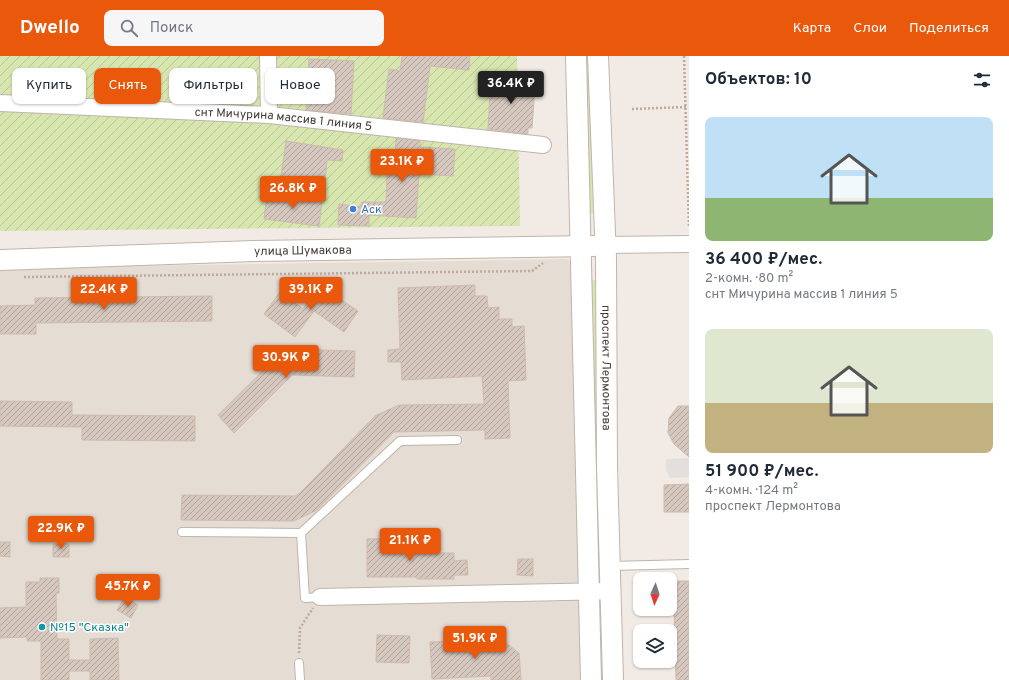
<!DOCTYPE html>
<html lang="ru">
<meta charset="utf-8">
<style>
:root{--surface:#fff;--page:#f6f6f7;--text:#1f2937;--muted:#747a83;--accent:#ea580c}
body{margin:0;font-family:Overpass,sans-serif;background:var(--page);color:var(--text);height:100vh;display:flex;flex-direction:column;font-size:15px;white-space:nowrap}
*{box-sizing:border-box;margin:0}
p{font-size:13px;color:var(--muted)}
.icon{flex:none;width:22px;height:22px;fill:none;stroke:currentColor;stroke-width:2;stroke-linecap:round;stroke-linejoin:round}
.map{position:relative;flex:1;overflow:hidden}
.sheet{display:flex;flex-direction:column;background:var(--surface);width:320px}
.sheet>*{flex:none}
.hud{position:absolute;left:12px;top:12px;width:380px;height:36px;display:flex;gap:8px}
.needle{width:26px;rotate:183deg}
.buttons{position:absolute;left:633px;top:516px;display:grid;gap:8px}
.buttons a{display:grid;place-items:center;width:44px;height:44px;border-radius:8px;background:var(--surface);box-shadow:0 1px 3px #0004;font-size:20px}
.price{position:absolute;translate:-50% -34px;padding:0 9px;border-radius:4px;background:var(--accent);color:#fff;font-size:13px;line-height:26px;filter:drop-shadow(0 1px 2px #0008)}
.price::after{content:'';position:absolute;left:50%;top:24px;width:12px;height:9px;margin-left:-6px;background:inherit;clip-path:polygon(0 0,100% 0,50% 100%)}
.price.on{background:#222;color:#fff}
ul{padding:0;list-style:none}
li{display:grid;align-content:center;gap:8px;height:212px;padding:0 16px}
li span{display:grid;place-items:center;height:124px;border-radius:8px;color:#555}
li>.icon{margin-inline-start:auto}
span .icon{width:72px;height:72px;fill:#fffc;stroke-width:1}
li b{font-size:17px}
h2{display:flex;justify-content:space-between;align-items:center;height:48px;padding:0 16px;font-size:17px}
.tag{padding:0 14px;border-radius:8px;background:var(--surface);box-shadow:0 1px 3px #0004;font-size:14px;line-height:36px}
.tag.on{background:var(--accent);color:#fff}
header{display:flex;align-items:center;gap:24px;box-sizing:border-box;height:56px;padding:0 20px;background:var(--accent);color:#fff}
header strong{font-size:19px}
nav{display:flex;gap:22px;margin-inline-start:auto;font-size:14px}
.search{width:280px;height:36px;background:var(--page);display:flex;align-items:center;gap:10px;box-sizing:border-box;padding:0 14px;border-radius:8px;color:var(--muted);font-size:15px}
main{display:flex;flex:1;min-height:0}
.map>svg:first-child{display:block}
</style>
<header>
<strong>Dwello</strong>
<div class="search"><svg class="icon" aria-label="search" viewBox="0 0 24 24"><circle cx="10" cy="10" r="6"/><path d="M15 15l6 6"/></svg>Поиск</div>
<nav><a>Карта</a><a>Слои</a><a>Поделиться</a></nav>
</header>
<main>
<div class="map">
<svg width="689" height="624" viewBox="0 0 689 624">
<defs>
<pattern id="garden-furrows" width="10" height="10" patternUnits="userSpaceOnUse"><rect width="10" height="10" fill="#d7e5af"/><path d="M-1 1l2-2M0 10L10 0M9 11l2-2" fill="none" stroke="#bac597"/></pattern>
<pattern id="building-hatch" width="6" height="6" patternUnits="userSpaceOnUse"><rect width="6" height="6" fill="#d6c8be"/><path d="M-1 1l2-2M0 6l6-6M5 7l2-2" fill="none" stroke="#afa49b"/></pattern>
</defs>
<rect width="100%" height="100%" fill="#f2ebe5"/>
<path fill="#e5dcd3" d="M567 203 575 211 584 624H0V212Z"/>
<path fill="#d7e5af" d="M584 0H590L593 157H588Z
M595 224 602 515H598L589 225Z
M598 558H604L606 624H600Z"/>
<path fill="url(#garden-furrows)" d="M0 0H517L520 170 0 175Z"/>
<path fill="#e2dfdd" d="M689 402V421L670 422 666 414V403Z"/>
<path fill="url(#building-hatch)" stroke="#cdbbae" d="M402 0H470L469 14 430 10 423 66 383 62 389 13 400 15Z
M309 3 354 5 351 58 306 54Z
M491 21 532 23 531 30H535L532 72H528V78L488 73Z
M396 82 420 85V91L455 93 453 120 419 118 416 162 369 159V170L338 169 339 148 361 151 362 146H386L387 118 394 119Z
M286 85 343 94 342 105 327 104 325 126 281 120Z
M267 139 322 146 319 170 264 163Z
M319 229 358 255 344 276 314 255 295 281 264 258 280 236 303 253Z
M475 229V240H487L488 252 499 251V263H512V271L524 270 526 324 508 325 510 382 485 383V374L394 376 317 454 294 465 181 464 182 439 295 440 300 437 375 360 399 349 484 348 482 320 402 324 401 306H388V294L400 293 398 232Z
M212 240V265L36 267V278H0V250L35 249V242Z
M285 293 355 295 354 321 292 319 234 377 218 359Z
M0 345 72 346V359L195 360V385L82 384V371L0 370Z
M678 350H689V401L674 388 668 377 669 362Z
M689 428V456H664V429Z
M404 482V497H454V505L467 504 468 519H454V523H417V521H367V483Z
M0 486H10V501L0 500Z
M53 488H69V501H53Z
M518 503H533V520L517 519Z
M40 522H59V537H56L57 583H69V604H90V583L118 582 119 624H90V615H69V624H41V585H27V581L0 582V552L26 551V526H40Z
M673 525H689V624H676Z
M125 541 138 549 131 562 117 554Z
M377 579 410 580 409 607 376 606Z
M483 584V587L505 586 519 597 521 624H491V620L432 623 430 586Z"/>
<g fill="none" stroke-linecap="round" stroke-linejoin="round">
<defs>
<path id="service" d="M182 476 301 477 400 385 457 384
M301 477 305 542 320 541
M610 510 689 508
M299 607 300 624"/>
<g id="minor">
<path d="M268 0 269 59"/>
<path id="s1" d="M0 47 269 59 543 89"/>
<path d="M605 189 689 188"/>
<path d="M320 541 611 535"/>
</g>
<g id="tertiary">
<path d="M576 0 591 624"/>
<path id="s2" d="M598 0 606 202 607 411 613 624"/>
<path id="s3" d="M0 204 254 195 594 190"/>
</g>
</defs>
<use href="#service" stroke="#c0b4ab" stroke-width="10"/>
<use href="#minor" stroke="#c0b4ab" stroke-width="18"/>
<use href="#tertiary" stroke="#c0b4ab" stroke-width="22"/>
<path stroke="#beaa9a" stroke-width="2.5" stroke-dasharray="2 2" stroke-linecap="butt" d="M684 0 689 172
M632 53 686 51
M24 221 532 215 543 207
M299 597 300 572 313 552"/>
<use href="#service" stroke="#fff" stroke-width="8"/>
<use href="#minor" stroke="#fff" stroke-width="16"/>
<use href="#tertiary" stroke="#fff" stroke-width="20"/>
</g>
<circle fill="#3f7fe0" stroke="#fff" stroke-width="1.5" cx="353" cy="153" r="4"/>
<circle fill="#0f9aa8" stroke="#fff" stroke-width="1.5" cx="42" cy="571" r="4"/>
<g text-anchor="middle" stroke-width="3" stroke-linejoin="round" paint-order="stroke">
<g font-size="12" fill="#443b35" stroke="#fff">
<text dy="4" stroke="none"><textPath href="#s1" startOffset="284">снт Мичурина массив 1 линия 5</textPath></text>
<text dy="4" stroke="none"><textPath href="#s3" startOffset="303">улица Шумакова</textPath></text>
<text dy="4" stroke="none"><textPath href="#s2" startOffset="312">проспект Лермонтова</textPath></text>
</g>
<g font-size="12" fill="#366cbe" stroke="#fff" text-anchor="start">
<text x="361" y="157">Аск</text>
</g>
<g font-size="12" fill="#0d838f" stroke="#fff" text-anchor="start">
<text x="50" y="575">№15 "Сказка"</text>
</g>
</g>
</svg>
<div class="buttons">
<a><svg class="needle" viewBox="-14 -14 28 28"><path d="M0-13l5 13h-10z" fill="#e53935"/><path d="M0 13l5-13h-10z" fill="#747a83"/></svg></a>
<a><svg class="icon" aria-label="layers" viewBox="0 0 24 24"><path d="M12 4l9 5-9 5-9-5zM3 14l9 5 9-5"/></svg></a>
</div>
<b class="price on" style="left:511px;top:49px">36.4K ₽</b>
<b class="price" style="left:402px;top:127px">23.1K ₽</b>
<b class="price" style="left:293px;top:154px">26.8K ₽</b>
<b class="price" style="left:104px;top:255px">22.4K ₽</b>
<b class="price" style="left:311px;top:255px">39.1K ₽</b>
<b class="price" style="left:286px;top:323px">30.9K ₽</b>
<b class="price" style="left:61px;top:494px">22.9K ₽</b>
<b class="price" style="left:410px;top:506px">21.1K ₽</b>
<b class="price" style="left:128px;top:552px">45.7K ₽</b>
<b class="price" style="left:475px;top:604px">51.9K ₽</b>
<div class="hud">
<a class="tag">Купить</a>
<a class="tag on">Снять</a>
<a class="tag">Фильтры</a>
<a class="tag">Новое</a>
</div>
</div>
<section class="sheet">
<h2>Объектов: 10<svg class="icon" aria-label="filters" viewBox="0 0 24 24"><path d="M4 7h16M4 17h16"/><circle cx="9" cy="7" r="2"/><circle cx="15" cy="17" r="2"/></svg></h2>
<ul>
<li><span style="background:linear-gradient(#bfe0f5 65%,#8fb573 0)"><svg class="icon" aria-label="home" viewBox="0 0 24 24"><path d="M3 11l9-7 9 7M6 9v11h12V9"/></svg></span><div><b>36 400 ₽/мес.</b><p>2-комн. · 80 m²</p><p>снт Мичурина массив 1 линия 5</p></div></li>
<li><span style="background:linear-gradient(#dfe7d0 60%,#c2b280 0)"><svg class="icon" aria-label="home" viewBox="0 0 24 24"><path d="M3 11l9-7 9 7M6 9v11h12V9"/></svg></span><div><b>51 900 ₽/мес.</b><p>4-комн. · 124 m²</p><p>проспект Лермонтова</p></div></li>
</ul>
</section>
</main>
